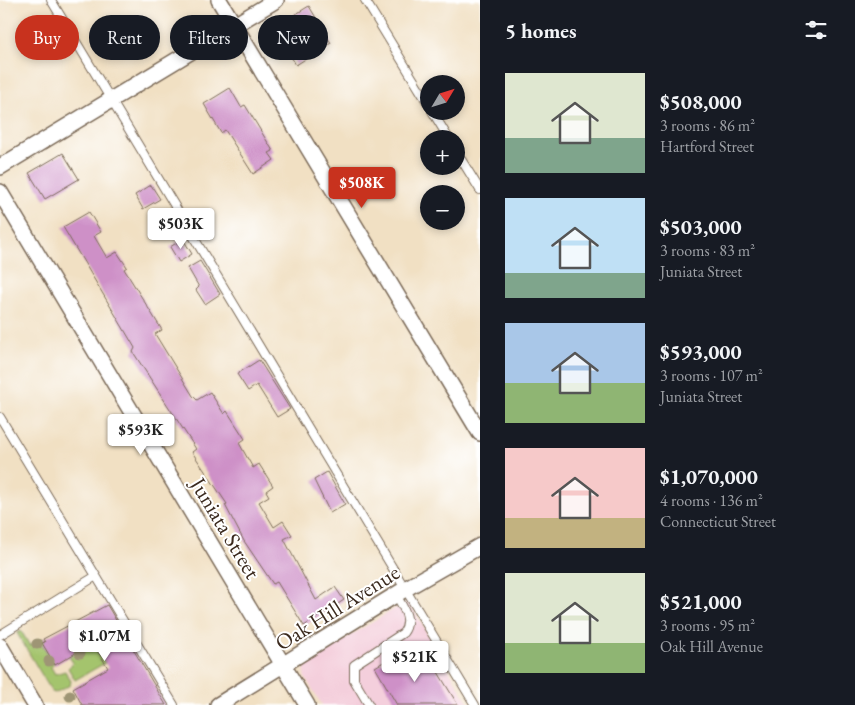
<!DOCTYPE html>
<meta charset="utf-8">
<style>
:root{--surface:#171b24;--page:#242831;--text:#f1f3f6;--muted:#9ea1a6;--accent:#c8321e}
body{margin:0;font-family:"EB Garamond",serif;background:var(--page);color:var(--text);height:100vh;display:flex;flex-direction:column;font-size:19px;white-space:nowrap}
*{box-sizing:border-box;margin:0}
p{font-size:16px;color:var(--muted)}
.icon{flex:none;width:28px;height:28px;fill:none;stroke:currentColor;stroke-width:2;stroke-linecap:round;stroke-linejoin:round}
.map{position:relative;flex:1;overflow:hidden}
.sheet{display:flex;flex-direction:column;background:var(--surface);width:375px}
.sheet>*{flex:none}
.top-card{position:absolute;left:15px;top:15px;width:390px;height:45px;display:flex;gap:10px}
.needle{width:32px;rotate:52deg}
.fabs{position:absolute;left:420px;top:75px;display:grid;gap:10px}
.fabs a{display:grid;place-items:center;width:45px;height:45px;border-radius:50%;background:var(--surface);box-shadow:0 2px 8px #0003;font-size:25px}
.price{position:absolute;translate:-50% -42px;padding:0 11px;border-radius:5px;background:#fff;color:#222;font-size:16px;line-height:32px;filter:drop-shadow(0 1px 2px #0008)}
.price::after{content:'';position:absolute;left:50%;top:30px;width:15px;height:11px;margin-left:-8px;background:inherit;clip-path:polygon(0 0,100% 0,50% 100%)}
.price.selected{background:var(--accent);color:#fff}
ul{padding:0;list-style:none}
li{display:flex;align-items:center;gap:15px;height:125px;padding:0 25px}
li span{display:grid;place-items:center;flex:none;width:140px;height:100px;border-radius:0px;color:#555}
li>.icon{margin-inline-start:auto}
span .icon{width:60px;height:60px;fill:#fffc;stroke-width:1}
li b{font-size:21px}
h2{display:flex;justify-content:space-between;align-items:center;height:60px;padding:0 25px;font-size:21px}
.chip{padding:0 18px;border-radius:22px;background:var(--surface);box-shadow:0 2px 8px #0003;font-size:18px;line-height:45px}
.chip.selected{background:var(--accent);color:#fff}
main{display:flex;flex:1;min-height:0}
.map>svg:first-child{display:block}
</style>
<main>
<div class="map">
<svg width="480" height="705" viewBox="0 0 480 705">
<rect width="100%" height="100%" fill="#fff"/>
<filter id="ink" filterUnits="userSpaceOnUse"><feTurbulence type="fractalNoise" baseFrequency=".02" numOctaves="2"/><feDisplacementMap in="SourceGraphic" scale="10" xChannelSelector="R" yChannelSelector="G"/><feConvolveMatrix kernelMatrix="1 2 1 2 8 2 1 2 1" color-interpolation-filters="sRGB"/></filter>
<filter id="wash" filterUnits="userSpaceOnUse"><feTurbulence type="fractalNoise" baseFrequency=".0096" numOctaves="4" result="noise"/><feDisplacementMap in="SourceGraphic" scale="20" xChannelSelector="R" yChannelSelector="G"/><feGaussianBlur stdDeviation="1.12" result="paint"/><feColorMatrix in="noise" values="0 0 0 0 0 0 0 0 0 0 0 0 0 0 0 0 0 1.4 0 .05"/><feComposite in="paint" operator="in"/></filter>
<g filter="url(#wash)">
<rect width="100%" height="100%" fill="#f1e0c3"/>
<path fill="#f4cfdc" d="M408 601 470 705H322L304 676 305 666 319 654Z"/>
<path fill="#a4c46d" stroke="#707746" d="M21 631 30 646 43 638 45 642 42 644 54 663 51 667 55 674 65 671 71 681 70 685 55 693 52 692 17 633Z
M91 640 105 663 75 680 68 668 73 663 69 656Z"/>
<g id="blocks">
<path fill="#ce90c7" d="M309 6 331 43 296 65 280 38 284 35 278 25Z
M230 88 241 107 245 105 273 151 269 153 274 160 253 174 225 130 221 133 204 104Z
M63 153 79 179 45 199 29 173Z
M151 185 160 199 143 209 135 195Z
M89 212 101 232 94 236 107 258 117 252 127 267 124 269 162 330 155 334 193 396 197 400 210 392 224 414 227 411 245 439 239 443 253 468 259 464 273 486 266 491 269 496 259 502 274 527 283 521 292 535 284 539 316 600 335 587 344 600 304 626 277 582 273 584 244 541 225 505 227 504 192 452 196 449 133 352 135 348 125 331 63 227Z
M183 239 192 254 179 262 170 247Z
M200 261 220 294 205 304 196 290 199 287 188 268Z
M259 360 290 409 277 417 257 385 248 391 237 374Z
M327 472 345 504 330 513 314 480Z
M107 605 166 705H82L73 688 108 668 93 643 55 665 42 643 45 642 43 639Z
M399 653 410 671 430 659 458 705H397L375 667Z"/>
</g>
</g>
<g filter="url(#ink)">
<use href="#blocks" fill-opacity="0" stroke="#7b6a58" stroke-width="1"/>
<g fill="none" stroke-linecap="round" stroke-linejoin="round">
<defs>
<path id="lane" d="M51 0 475 705
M365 0 429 105
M432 111 449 139
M456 151 480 190
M0 417 174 705
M0 635 96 576
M369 705 354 680V665L403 633C413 620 403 607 396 595"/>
<path id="street" d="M219 0 480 433
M0 167 276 0
M0 192 307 705
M0 646 35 705
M218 705 405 589 480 546"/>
</defs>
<use href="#lane" stroke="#7b6a58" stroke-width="10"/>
<use href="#street" stroke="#7b6a58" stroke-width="18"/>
<use href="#lane" stroke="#fff" stroke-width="8"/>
<use href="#street" stroke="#fff" stroke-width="15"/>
</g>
<g fill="#9e9575">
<circle cx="37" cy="644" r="5.5"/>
<circle cx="80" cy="653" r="5.5"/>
<circle cx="49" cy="661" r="5.5"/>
<circle cx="70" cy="696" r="5.5"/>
</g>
</g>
<g text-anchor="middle" stroke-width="4" stroke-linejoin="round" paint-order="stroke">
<g font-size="22" fill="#3b2a1e" stroke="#fff">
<text transform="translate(226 528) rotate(59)" y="8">Juniata Street</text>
<text transform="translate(337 607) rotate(-32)" y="8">Oak Hill Avenue</text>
</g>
</g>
</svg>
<div class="fabs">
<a><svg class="needle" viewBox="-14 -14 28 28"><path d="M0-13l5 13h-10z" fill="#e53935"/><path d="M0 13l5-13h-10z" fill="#9ea1a6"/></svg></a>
<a>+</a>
<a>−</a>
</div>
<b class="price selected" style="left:362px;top:209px">$508K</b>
<b class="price" style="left:181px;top:250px">$503K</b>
<b class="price" style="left:141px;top:456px">$593K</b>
<b class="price" style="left:105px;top:662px">$1.07M</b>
<b class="price" style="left:415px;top:683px">$521K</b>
<div class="top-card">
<a class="chip selected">Buy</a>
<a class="chip">Rent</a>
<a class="chip">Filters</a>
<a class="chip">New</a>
</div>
</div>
<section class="sheet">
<h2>5 homes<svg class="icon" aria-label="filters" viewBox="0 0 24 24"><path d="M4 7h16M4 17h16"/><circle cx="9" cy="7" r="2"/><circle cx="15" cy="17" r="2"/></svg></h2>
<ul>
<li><span style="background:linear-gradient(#dfe7d0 65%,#7fa58c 0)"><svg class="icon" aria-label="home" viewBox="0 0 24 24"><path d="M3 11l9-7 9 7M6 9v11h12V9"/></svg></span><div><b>$508,000</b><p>3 rooms · 86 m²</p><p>Hartford Street</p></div></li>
<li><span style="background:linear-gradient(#bfe0f5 75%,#7fa58c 0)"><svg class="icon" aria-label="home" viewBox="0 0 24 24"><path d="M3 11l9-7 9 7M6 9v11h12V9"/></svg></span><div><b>$503,000</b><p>3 rooms · 83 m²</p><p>Juniata Street</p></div></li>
<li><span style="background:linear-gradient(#a9c7e8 60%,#8fb573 0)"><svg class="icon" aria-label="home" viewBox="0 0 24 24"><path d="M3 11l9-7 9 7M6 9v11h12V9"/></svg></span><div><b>$593,000</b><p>3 rooms · 107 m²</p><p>Juniata Street</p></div></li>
<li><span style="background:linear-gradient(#f6c9c9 70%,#c2b280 0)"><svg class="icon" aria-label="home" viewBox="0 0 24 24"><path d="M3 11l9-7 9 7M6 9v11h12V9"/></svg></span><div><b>$1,070,000</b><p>4 rooms · 136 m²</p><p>Connecticut Street</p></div></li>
<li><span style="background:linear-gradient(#dfe7d0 70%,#8fb573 0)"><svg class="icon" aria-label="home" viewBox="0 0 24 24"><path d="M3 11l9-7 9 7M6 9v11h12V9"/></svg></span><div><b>$521,000</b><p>3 rooms · 95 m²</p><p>Oak Hill Avenue</p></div></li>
</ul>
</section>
</main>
